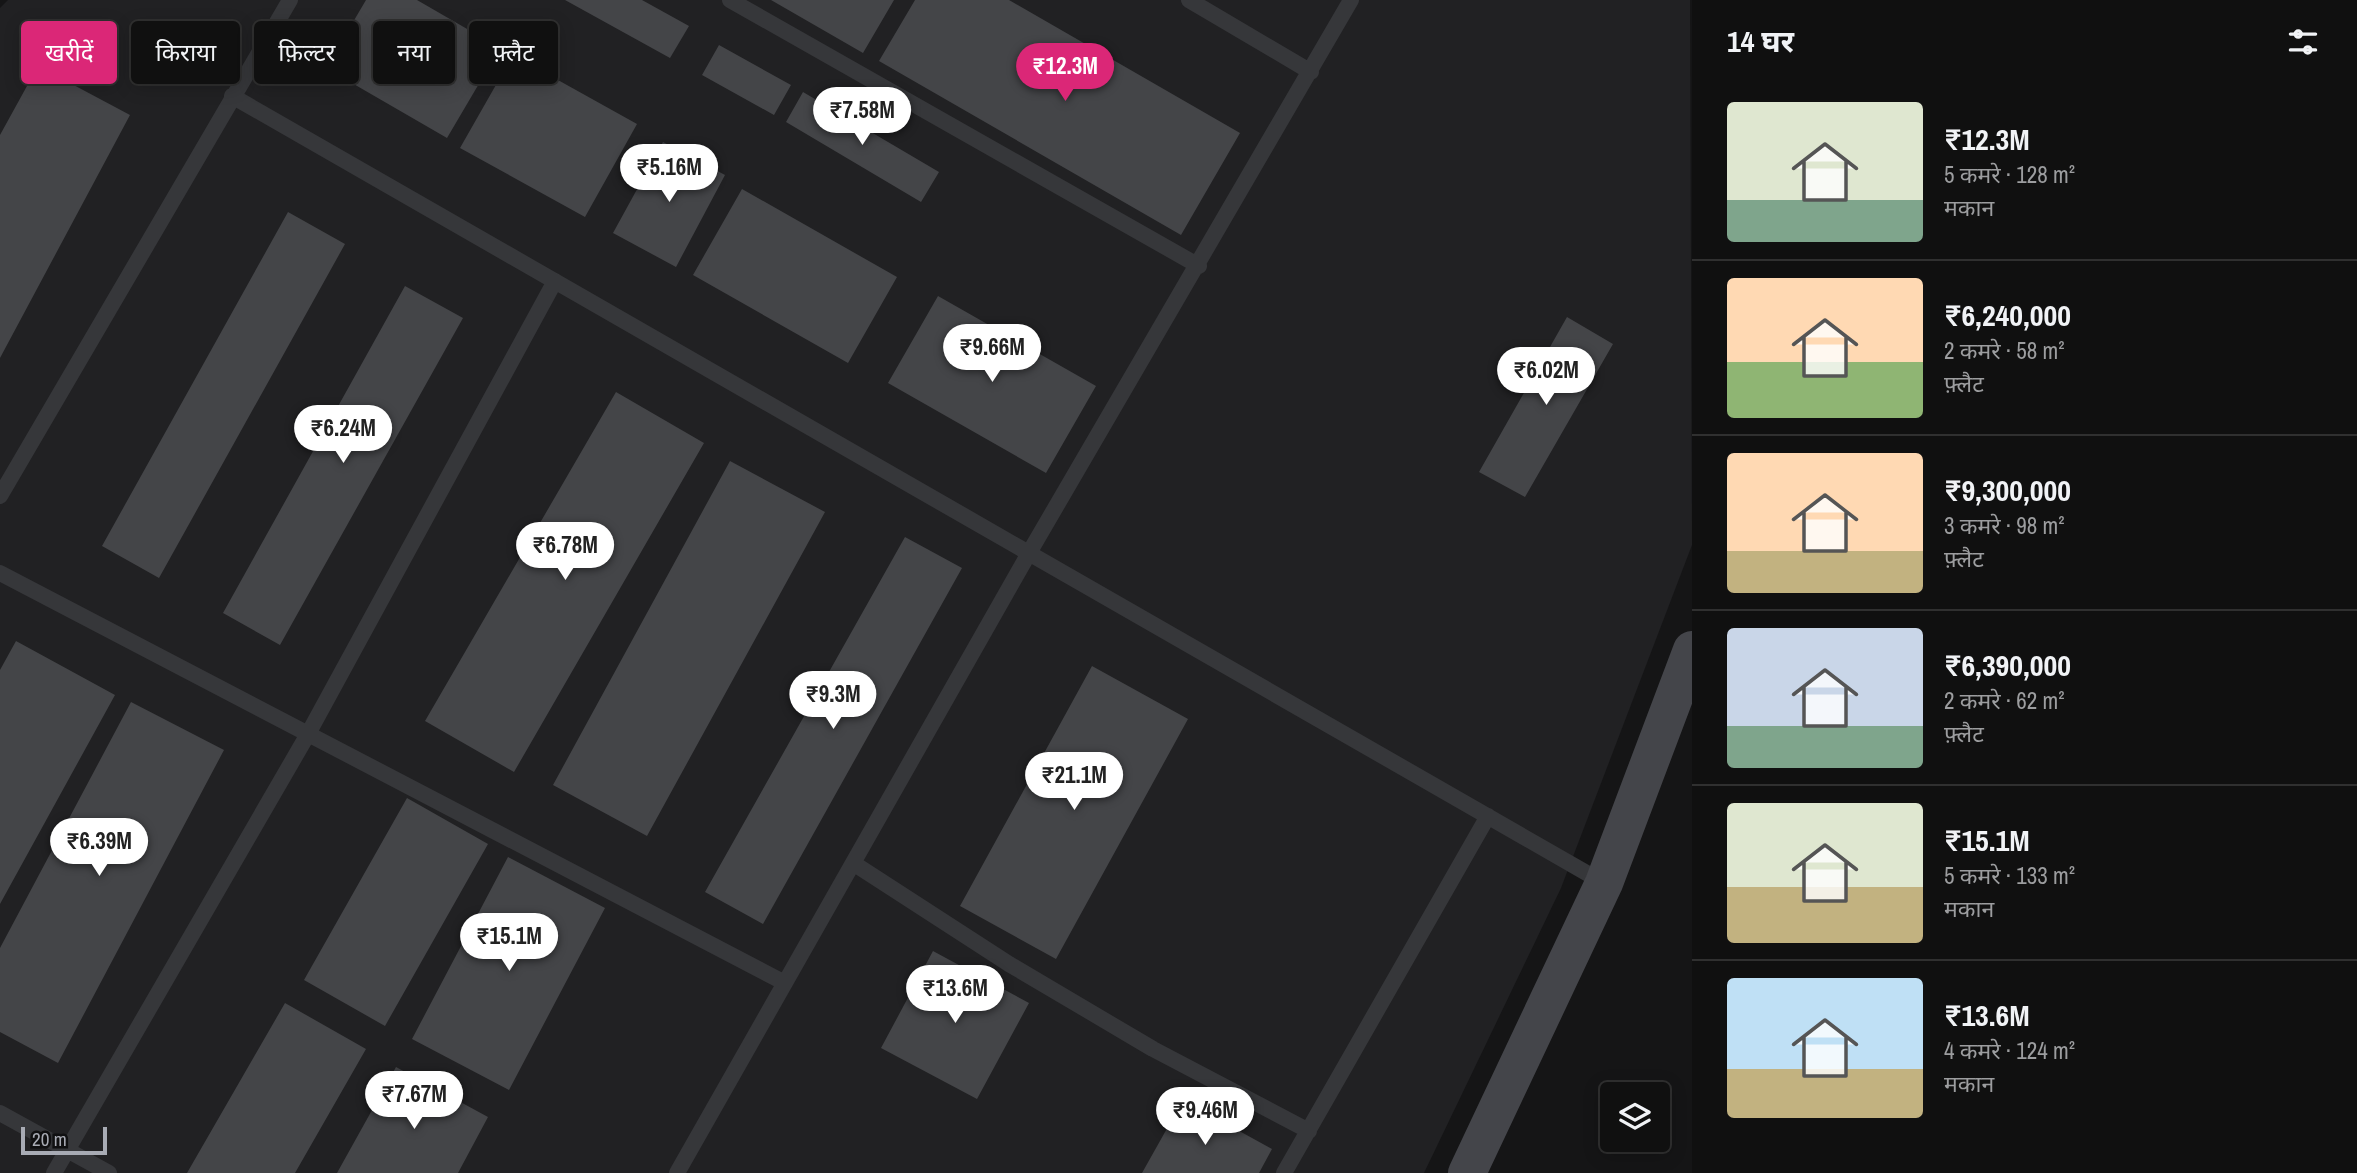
<!DOCTYPE html>
<html lang="hi">
<meta charset="utf-8">
<style>
:root{--surface:#101010;--page:#191919;--text:#f1f3f6;--muted:#9c9d9f;--line:#303030;--accent:#db2777}
body{margin:0;font-family:"Archivo Narrow","Noto Sans Devanagari",sans-serif;background:var(--page);color:var(--text);height:100vh;display:flex;flex-direction:column;font-size:26px;white-space:nowrap}
*{box-sizing:border-box;margin:0}
p{font-size:23px;color:var(--muted)}
.icon{flex:none;width:38px;height:38px;fill:none;stroke:currentColor;stroke-width:2;stroke-linecap:round;stroke-linejoin:round}
.map{position:relative;flex:1;overflow:hidden}
.drawer{display:flex;flex-direction:column;background:var(--surface);width:665px}
.drawer>*{flex:none}
.top-card{position:absolute;left:21px;top:21px;width:665px;height:63px;display:flex;gap:14px}
.fabs{position:absolute;left:1600px;top:1082px;display:grid;gap:14px}
.fabs a{display:grid;place-items:center;width:70px;height:70px;border-radius:7px;background:var(--surface);box-shadow:0 4px 18px #0003,0 0 0 2px var(--line);font-size:35px}
.scale{position:absolute;left:21px;bottom:18px;width:86px;box-sizing:border-box;padding-left:7px;border:4px solid #a8abb4;border-top:0;font-size:19px;line-height:24px;white-space:nowrap;color:#a8abb4;-webkit-text-stroke:5px #101011;paint-order:stroke}
.price{position:absolute;translate:-50% -60px;padding:0 16px;border-radius:24px;background:#fff;color:#222;font-size:23px;line-height:46px;filter:drop-shadow(0 2px 4px #0008)}
.price::after{content:'';position:absolute;left:50%;top:42px;width:21px;height:16px;margin-left:-10px;background:inherit;clip-path:polygon(0 0,100% 0,50% 100%)}
.price.on{background:var(--accent);color:#fff}
ul{padding:0;list-style:none}
li{display:flex;align-items:center;gap:21px;height:175px;padding:0 35px}
li+li{border-top:2px solid var(--line)}
li span{display:grid;place-items:center;flex:none;width:196px;height:140px;border-radius:7px;color:#555}
li>.icon{margin-inline-start:auto}
span .icon{width:84px;height:84px;fill:#fffc;stroke-width:1}
li b{font-size:30px}
h2{display:flex;justify-content:space-between;align-items:center;height:84px;padding:0 35px;font-size:30px}
.tag{padding:0 24px;border-radius:7px;background:var(--surface);box-shadow:0 4px 18px #0003,0 0 0 2px var(--line);font-size:24px;line-height:63px}
.tag.on{background:var(--accent);color:#fff}
main{display:flex;flex:1;min-height:0}
.map>svg:first-child{display:block}
</style>
<main>
<div class="map">
<svg width="1692" height="1173" viewBox="0 0 1692 1173">
<rect width="100%" height="100%" fill="#151516"/>
<path fill="#212123" d="M8 0H1690L1692 545 1561 888 1424 1173H0V8Z"/>
<path fill="#444548" d="M366 0H417L500 48 447 138 326 68Z
M565 0H642L689 26 670 58Z
M771 0H894L863 53Z
M915 0H1009L1240 133 1181 235 879 61Z
M719 45 791 85 774 115 702 75Z
M513 55 637 124 585 217 460 148Z
M38 66 130 115 0 358V135Z
M803 92 939 172 921 202 786 122Z
M663 142 725 175 676 267 613 233Z
M742 189 897 277 848 363 693 275Z
M288 212 345 244 159 578 102 546Z
M405 286 463 318 280 645 223 613Z
M938 296 1096 386 1046 473 888 383Z
M1567 317 1613 344 1525 497 1479 472Z
M616 392 704 443 514 772 425 721Z
M730 461 825 512 647 836 553 785Z
M905 537 962 568 763 924 705 892Z
M16 641 115 695 0 904V670Z
M1092 666 1188 719 1056 959 960 906Z
M131 702 224 750 58 1063 0 1032V948Z
M407 798 488 844 385 1026 304 980Z
M508 857 605 908 509 1090 412 1039Z
M933 951 1029 1003 977 1099 881 1048Z
M285 1003 366 1049 295 1173H187Z
M396 1067 488 1117 458 1173H337Z
M1183 1100 1272 1149 1259 1173H1142Z"/>
<g fill="none" stroke-linecap="round" stroke-linejoin="round">
<path stroke="#36373a" stroke-width="16" d="M730 0 1199 266
M1189 0 1311 72
M232 96 1604 883
M0 496 290 0
M0 573 785 983
M853 863 1009 964 1153 1049 1309 1131
M0 1113 109 1173
M54 1173 308 734 555 281
M677 1173 1029 553 1351 0
M1284 1173 1488 816"/>
<path stroke="#44454a" stroke-width="38" d="M1467 1173 1604 883 1692 650"/>
</g>
</svg>
<div class="fabs">
<a><svg class="icon" aria-label="layers" viewBox="0 0 24 24"><path d="M12 4l9 5-9 5-9-5zM3 14l9 5 9-5"/></svg></a>
</div>
<div class="scale">20 m</div>
<b class="price on" style="left:1065px;top:103px">₹12.3M</b>
<b class="price" style="left:862px;top:147px">₹7.58M</b>
<b class="price" style="left:669px;top:204px">₹5.16M</b>
<b class="price" style="left:992px;top:384px">₹9.66M</b>
<b class="price" style="left:1546px;top:407px">₹6.02M</b>
<b class="price" style="left:343px;top:465px">₹6.24M</b>
<b class="price" style="left:565px;top:582px">₹6.78M</b>
<b class="price" style="left:833px;top:731px">₹9.3M</b>
<b class="price" style="left:1074px;top:812px">₹21.1M</b>
<b class="price" style="left:99px;top:878px">₹6.39M</b>
<b class="price" style="left:509px;top:973px">₹15.1M</b>
<b class="price" style="left:955px;top:1025px">₹13.6M</b>
<b class="price" style="left:414px;top:1131px">₹7.67M</b>
<b class="price" style="left:1205px;top:1147px">₹9.46M</b>
<div class="top-card">
<a class="tag on">खरीदें</a>
<a class="tag">किराया</a>
<a class="tag">फ़िल्टर</a>
<a class="tag">नया</a>
<a class="tag">फ़्लैट</a>
</div>
</div>
<section class="drawer">
<h2>14 घर<svg class="icon" aria-label="filters" viewBox="0 0 24 24"><path d="M4 7h16M4 17h16"/><circle cx="9" cy="7" r="2"/><circle cx="15" cy="17" r="2"/></svg></h2>
<ul>
<li><span style="background:linear-gradient(#dfe7d0 70%,#7fa58c 0)"><svg class="icon" aria-label="home" viewBox="0 0 24 24"><path d="M3 11l9-7 9 7M6 9v11h12V9"/></svg></span><div><b>₹12.3M</b><p>5 कमरे · 128 m²</p><p>मकान</p></div></li>
<li><span style="background:linear-gradient(#ffd9b3 60%,#8fb573 0)"><svg class="icon" aria-label="home" viewBox="0 0 24 24"><path d="M3 11l9-7 9 7M6 9v11h12V9"/></svg></span><div><b>₹6,240,000</b><p>2 कमरे · 58 m²</p><p>फ़्लैट</p></div></li>
<li><span style="background:linear-gradient(#ffd9b3 70%,#c2b280 0)"><svg class="icon" aria-label="home" viewBox="0 0 24 24"><path d="M3 11l9-7 9 7M6 9v11h12V9"/></svg></span><div><b>₹9,300,000</b><p>3 कमरे · 98 m²</p><p>फ़्लैट</p></div></li>
<li><span style="background:linear-gradient(#c9d6e8 70%,#7fa58c 0)"><svg class="icon" aria-label="home" viewBox="0 0 24 24"><path d="M3 11l9-7 9 7M6 9v11h12V9"/></svg></span><div><b>₹6,390,000</b><p>2 कमरे · 62 m²</p><p>फ़्लैट</p></div></li>
<li><span style="background:linear-gradient(#dfe7d0 60%,#c2b280 0)"><svg class="icon" aria-label="home" viewBox="0 0 24 24"><path d="M3 11l9-7 9 7M6 9v11h12V9"/></svg></span><div><b>₹15.1M</b><p>5 कमरे · 133 m²</p><p>मकान</p></div></li>
<li><span style="background:linear-gradient(#bfe0f5 65%,#c2b280 0)"><svg class="icon" aria-label="home" viewBox="0 0 24 24"><path d="M3 11l9-7 9 7M6 9v11h12V9"/></svg></span><div><b>₹13.6M</b><p>4 कमरे · 124 m²</p><p>मकान</p></div></li>
</ul>
</section>
</main>
